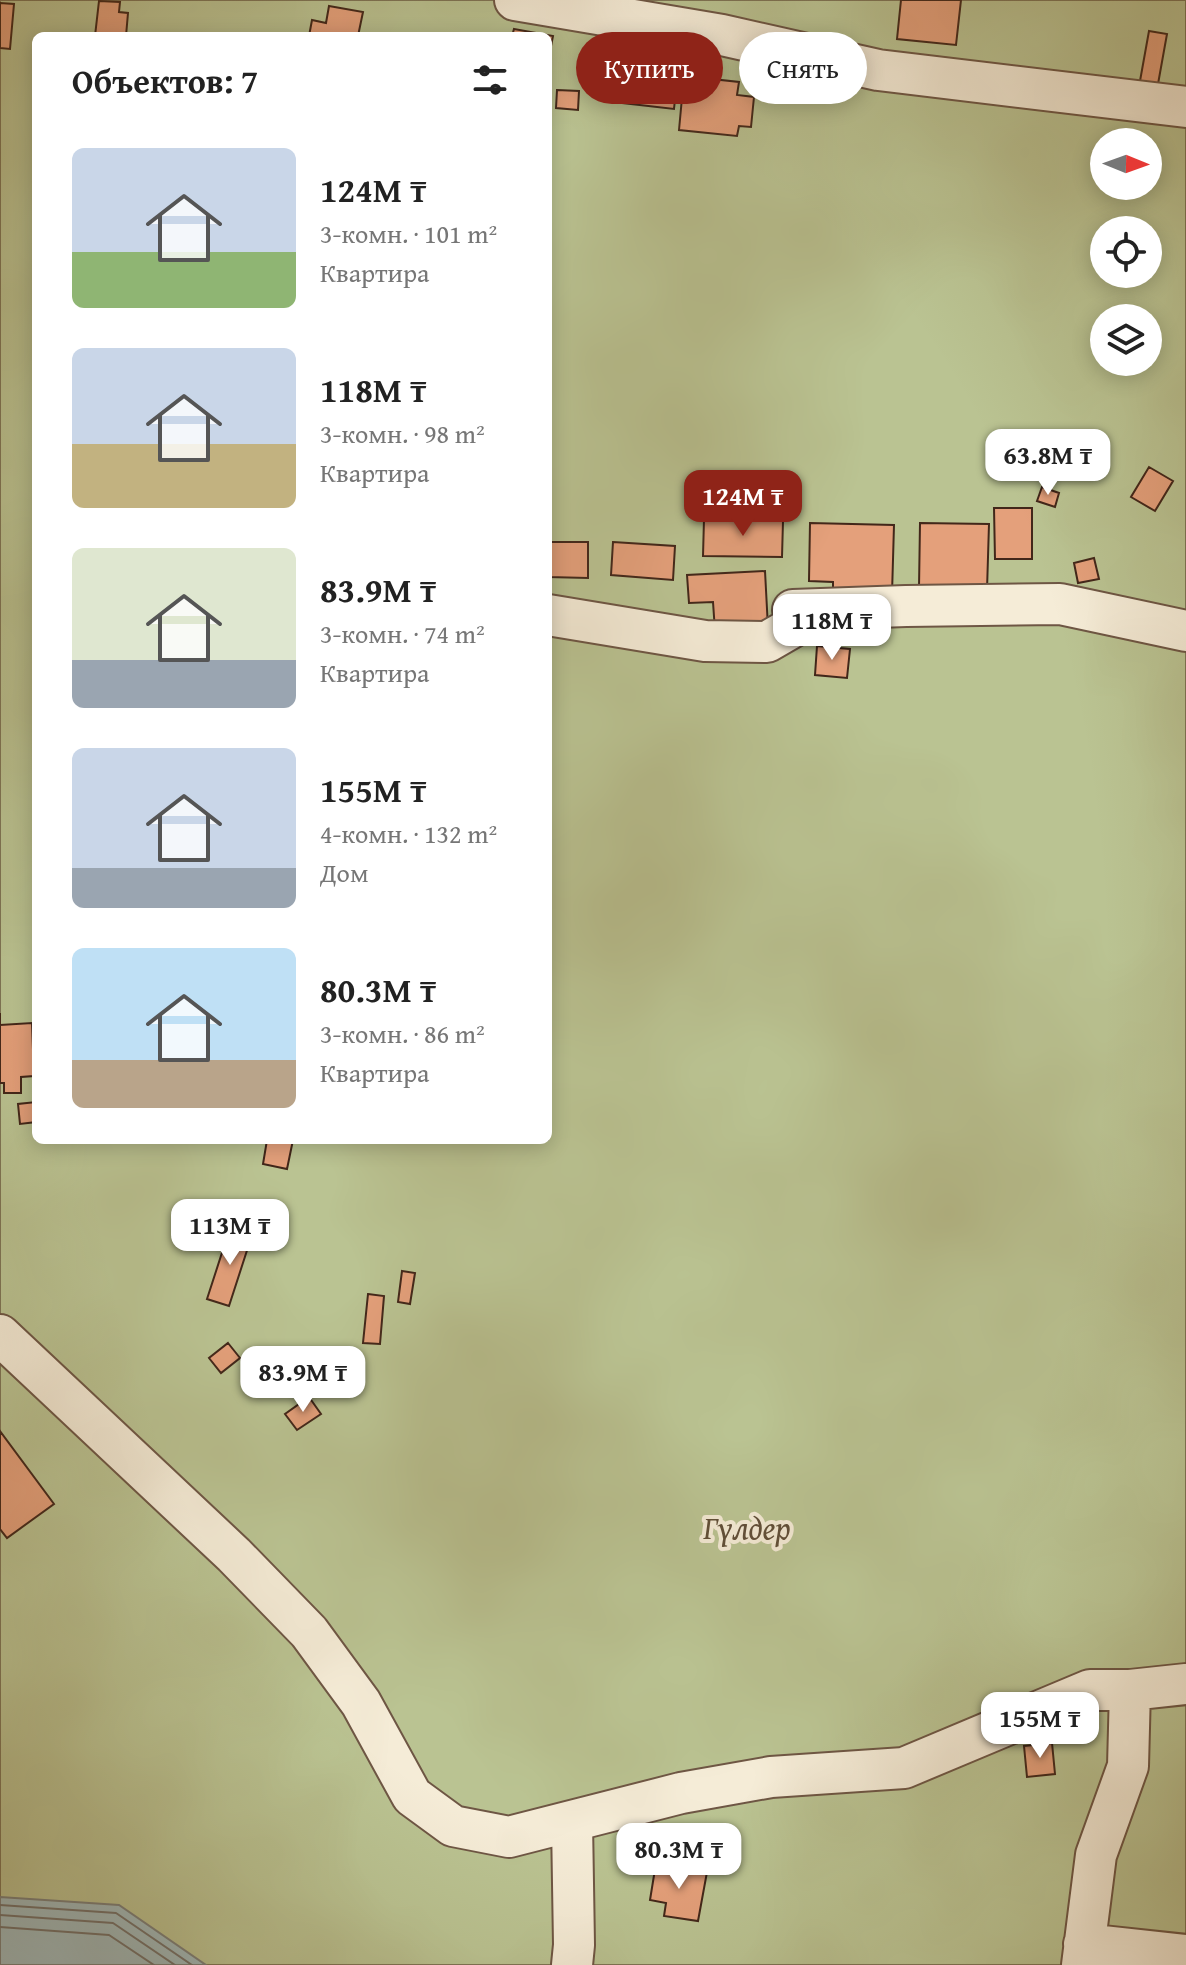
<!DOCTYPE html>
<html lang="ru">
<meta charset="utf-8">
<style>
:root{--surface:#fff;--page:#f2f2f2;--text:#222;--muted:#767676;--accent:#8f2418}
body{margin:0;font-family:"Gentium Book Plus",serif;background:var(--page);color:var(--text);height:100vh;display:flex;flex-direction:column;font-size:30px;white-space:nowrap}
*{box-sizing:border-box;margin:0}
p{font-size:26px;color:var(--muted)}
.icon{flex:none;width:44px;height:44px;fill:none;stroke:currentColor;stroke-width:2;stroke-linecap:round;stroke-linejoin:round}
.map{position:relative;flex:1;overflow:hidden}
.side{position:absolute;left:32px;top:32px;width:520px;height:1112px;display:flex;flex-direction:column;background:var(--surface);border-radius:12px;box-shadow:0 4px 20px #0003}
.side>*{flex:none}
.top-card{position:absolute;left:576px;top:32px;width:490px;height:72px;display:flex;gap:16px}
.needle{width:52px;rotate:91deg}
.fabs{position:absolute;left:1090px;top:128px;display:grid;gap:16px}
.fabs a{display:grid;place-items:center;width:72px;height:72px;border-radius:50%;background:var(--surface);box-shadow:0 4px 20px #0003;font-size:40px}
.price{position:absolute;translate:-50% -68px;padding:0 18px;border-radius:16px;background:#fff;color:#222;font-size:26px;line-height:52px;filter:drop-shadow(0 2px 4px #0008)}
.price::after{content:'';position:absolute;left:50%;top:48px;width:24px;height:18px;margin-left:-12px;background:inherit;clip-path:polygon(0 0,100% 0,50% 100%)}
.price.active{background:var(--accent);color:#fff}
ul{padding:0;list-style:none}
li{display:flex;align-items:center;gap:24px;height:200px;padding:0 40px}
li span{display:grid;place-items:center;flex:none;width:224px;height:160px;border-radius:12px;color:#555}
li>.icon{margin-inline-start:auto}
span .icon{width:96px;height:96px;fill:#fffc;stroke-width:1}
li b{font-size:34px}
h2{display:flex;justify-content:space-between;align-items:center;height:96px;padding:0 40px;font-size:34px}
.tag{padding:0 28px;border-radius:36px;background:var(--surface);box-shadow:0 4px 20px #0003;font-size:28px;line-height:72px}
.tag.active{background:var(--accent);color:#fff}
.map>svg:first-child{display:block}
</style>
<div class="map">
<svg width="1186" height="1965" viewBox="0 0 1186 1965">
<rect width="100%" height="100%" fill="#f0e2c1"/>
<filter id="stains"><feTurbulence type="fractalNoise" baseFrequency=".0025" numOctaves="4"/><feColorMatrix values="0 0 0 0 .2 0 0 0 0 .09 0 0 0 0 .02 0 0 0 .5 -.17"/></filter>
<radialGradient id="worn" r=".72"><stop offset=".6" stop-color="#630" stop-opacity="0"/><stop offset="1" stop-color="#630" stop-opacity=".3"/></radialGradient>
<path fill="#bac392" stroke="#7e7556" stroke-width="2" fill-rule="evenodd" d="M0 0H1186V1965H0ZM36 36H548V1140H36ZM1104 142H1148V186H1104ZM1104 230H1148V274H1104ZM1104 318H1148V362H1104Z"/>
<path fill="#a0bbbd" stroke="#7a807c" stroke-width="2" d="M0 1897 119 1905 206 1965H0Z"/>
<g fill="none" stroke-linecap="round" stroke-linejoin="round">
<path stroke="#71716c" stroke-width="2" d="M0 1905 116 1913 192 1965
M0 1915 113 1923 175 1965
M0 1927 109 1935 154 1965"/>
</g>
<path fill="#e4a07b" stroke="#42271a" stroke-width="2" d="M901 0H961L956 45 897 39Z
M99 1 120 2 119 12 128 13 126 36H95Z
M0 3 14 4 10 49 0 48Z
M329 6 363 12 358 36H309L312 20 326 23Z
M514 29 553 36 548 61V36H512Z
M1149 31 1167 34 1158 84 1140 81Z
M620 53 649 56 648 68 678 71 674 109 614 102Z
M684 76 739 82 737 95 754 97 751 127 739 126 737 136 679 130Z
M557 90 579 91 578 110 556 108Z
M1149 467 1173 481 1155 511 1131 497Z
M1042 487 1059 493 1055 507 1037 501Z
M994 508H1032V559H995Z
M704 519 783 521 782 557 703 556Z
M810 523 894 525 892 594 833 593V582L809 581Z
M920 523 989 524 987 590 919 588Z
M548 542H588V578L548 577Z
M613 542 675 546 673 580 611 575Z
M1094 558 1099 579 1078 583 1074 563Z
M765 571 768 628 715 631 713 602 689 603 687 575Z
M817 646 850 649 847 678 815 675Z
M0 1013V1025L32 1023 34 1076 21 1077V1093H4V1083H0Z
M36 1102V1122L20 1124 18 1104Z
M267 1140H293L287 1169 263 1164Z
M230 1228 252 1235 229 1306 207 1299Z
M402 1271 415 1273 410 1304 398 1302Z
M368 1294 384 1296 380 1344 363 1343Z
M228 1343 240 1358 221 1373 209 1358Z
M309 1397 321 1414 297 1430 285 1414Z
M0 1431 54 1504 7 1538 0 1529Z
M1052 1743 1055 1774 1027 1777 1024 1746Z
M656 1863 707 1872 698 1921 664 1916 666 1903 650 1900Z"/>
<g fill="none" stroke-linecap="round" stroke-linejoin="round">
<defs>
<path id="minor" d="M515 0 722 35 878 70 1186 107
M793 610 906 606 1060 604 1186 631
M548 615 705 641 767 642 824 609
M0 1335 234 1555 309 1632 361 1703 412 1796 453 1826 509 1837 681 1793 771 1777 904 1768 1090 1690H1130L1186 1684
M1084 1944 1186 1955
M572 1965 574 1945 572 1822
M1082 1965 1096 1855 1128 1766 1130 1690"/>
</defs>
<use href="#minor" stroke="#6e5644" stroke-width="44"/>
<use href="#minor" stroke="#f5ecd7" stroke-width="40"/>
</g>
<g text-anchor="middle" stroke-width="8" stroke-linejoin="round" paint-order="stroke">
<g font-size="32" font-style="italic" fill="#604e38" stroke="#f5ecd7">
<text x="747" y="1539">Гүлдер</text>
</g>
</g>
<rect width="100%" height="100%" filter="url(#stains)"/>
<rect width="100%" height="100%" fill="url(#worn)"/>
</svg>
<div class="fabs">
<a><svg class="needle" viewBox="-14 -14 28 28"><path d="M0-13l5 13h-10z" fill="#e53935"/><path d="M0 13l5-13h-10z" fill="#767676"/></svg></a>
<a><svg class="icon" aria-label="locate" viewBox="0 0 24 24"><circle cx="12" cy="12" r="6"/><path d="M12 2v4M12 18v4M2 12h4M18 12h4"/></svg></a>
<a><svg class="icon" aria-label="layers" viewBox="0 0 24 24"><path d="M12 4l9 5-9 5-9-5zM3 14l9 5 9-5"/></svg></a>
</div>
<b class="price" style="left:1048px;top:497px">63.8M ₸</b>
<b class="price active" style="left:743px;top:538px">124M ₸</b>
<b class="price" style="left:832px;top:662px">118M ₸</b>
<b class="price" style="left:230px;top:1267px">113M ₸</b>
<b class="price" style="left:303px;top:1414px">83.9M ₸</b>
<b class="price" style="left:1040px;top:1760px">155M ₸</b>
<b class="price" style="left:679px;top:1891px">80.3M ₸</b>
<div class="top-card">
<a class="tag active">Купить</a>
<a class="tag">Снять</a>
</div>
<section class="side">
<h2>Объектов: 7<svg class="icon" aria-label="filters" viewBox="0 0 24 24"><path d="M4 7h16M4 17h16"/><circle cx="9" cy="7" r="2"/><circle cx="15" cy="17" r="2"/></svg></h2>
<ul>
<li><span style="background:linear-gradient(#c9d6e8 65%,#8fb573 0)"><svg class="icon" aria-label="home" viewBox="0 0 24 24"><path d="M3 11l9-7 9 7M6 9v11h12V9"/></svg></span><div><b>124M ₸</b><p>3-комн. · 101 m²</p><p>Квартира</p></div></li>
<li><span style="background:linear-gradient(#c9d6e8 60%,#c2b280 0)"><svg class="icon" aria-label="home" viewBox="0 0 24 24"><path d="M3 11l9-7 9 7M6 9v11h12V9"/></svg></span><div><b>118M ₸</b><p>3-комн. · 98 m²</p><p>Квартира</p></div></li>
<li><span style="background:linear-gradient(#dfe7d0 70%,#9aa5b1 0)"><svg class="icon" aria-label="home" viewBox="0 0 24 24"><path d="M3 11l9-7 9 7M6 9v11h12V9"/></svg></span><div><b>83.9M ₸</b><p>3-комн. · 74 m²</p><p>Квартира</p></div></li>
<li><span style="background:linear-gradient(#c9d6e8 75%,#9aa5b1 0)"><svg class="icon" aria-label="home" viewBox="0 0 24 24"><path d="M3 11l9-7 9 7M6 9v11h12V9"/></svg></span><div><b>155M ₸</b><p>4-комн. · 132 m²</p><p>Дом</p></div></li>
<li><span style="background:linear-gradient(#bfe0f5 70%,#b9a48a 0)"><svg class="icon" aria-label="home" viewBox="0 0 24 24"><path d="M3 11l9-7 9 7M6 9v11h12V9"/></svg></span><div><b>80.3M ₸</b><p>3-комн. · 86 m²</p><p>Квартира</p></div></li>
</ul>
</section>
</div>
